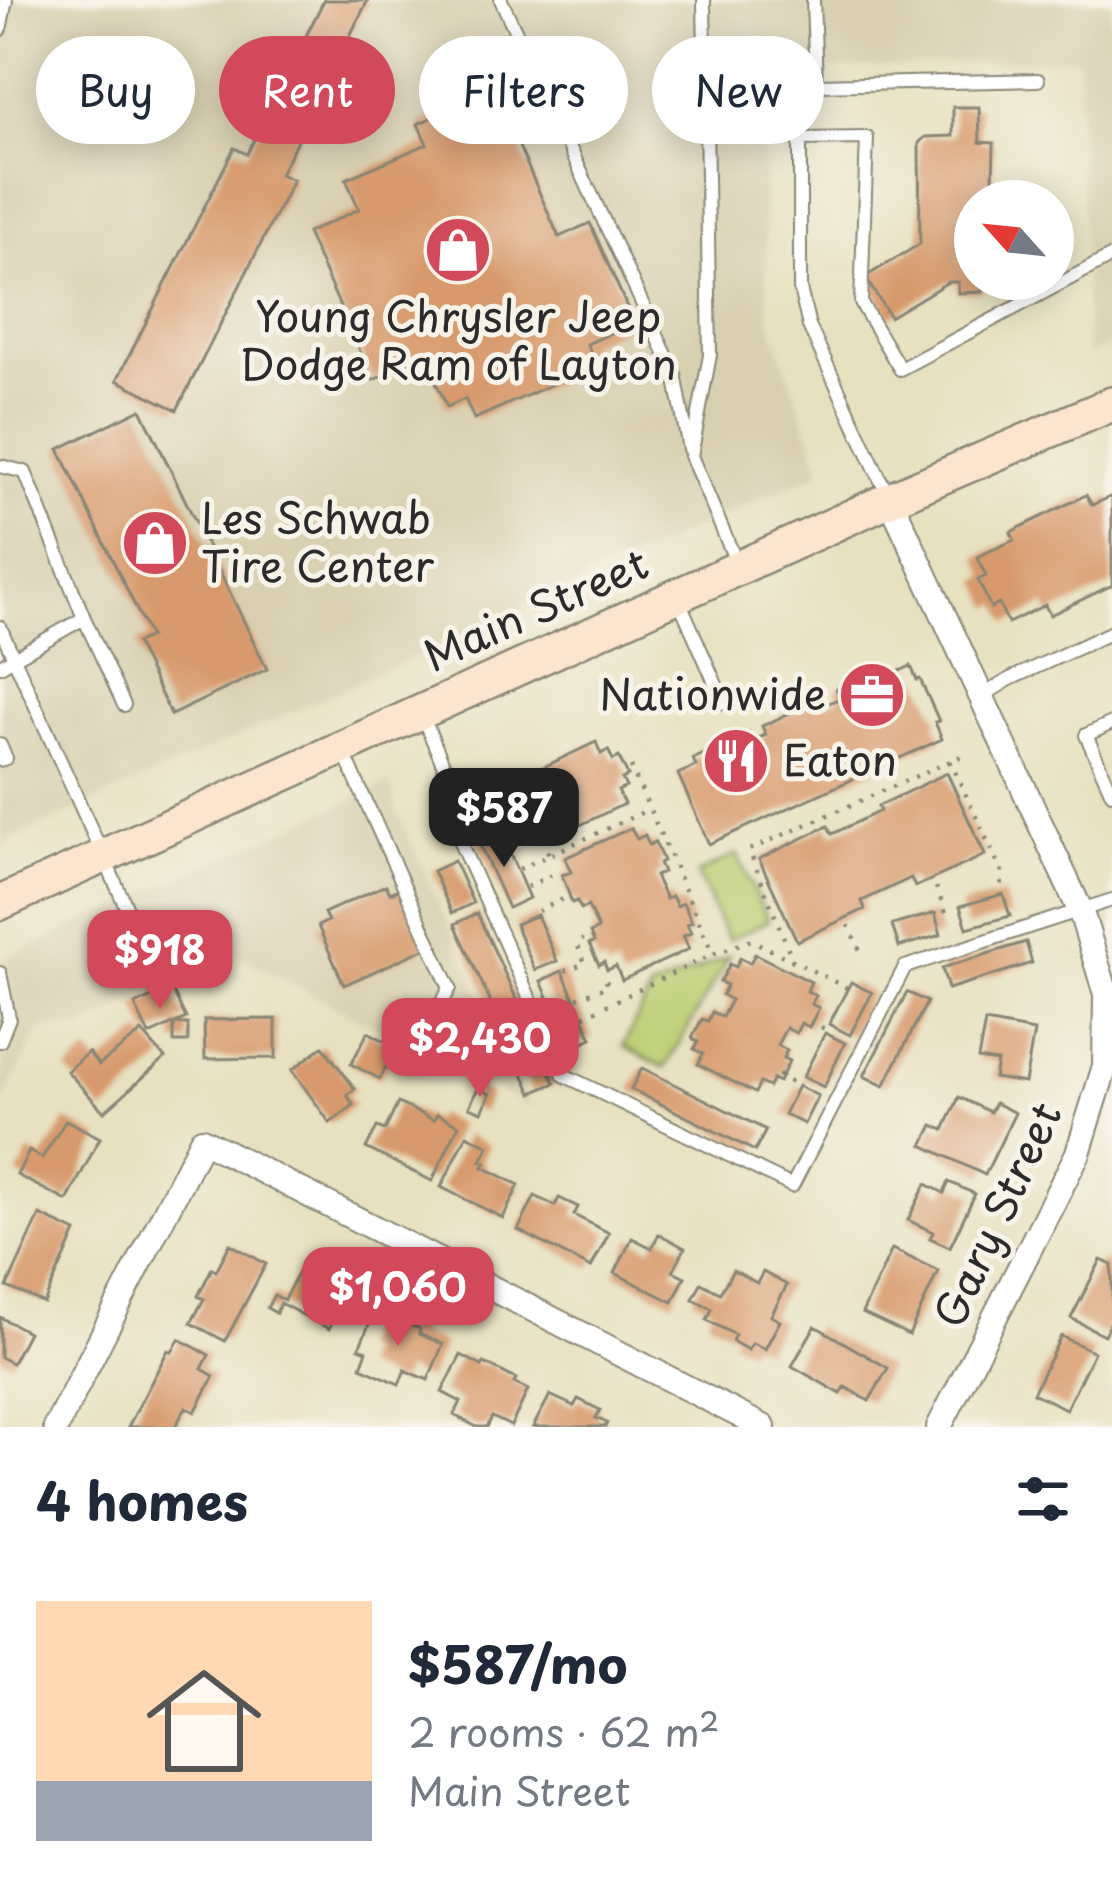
<!DOCTYPE html>
<meta charset="utf-8">
<style>
:root{--surface:#fff;--page:#f2f2f3;--text:#1f2937;--muted:#747a83;--line:#e0e1e3;--accent:#d1495b}
body{margin:0;font-family:"Playpen Sans",sans-serif;background:var(--page);color:var(--text);height:100vh;display:flex;flex-direction:column;font-size:45px;white-space:nowrap}
*{box-sizing:border-box;margin:0}
p{font-size:39px;color:var(--muted)}
.icon{flex:none;width:66px;height:66px;fill:none;stroke:currentColor;stroke-width:2;stroke-linecap:round;stroke-linejoin:round}
.map{position:relative;height:1427px;overflow:hidden}
.sheet{display:flex;flex-direction:column;background:var(--surface);flex:1}
.sheet>*{flex:none}
.top-card{position:absolute;left:36px;top:36px;width:1041px;height:108px;display:flex;gap:24px}
.needle{width:78px;rotate:297deg}
.controls{position:absolute;left:954px;top:180px;display:grid;gap:24px}
.controls a{display:grid;place-items:center;width:120px;height:120px;border-radius:50%;background:var(--surface);box-shadow:0 6px 30px #0003;font-size:60px}
.price{position:absolute;translate:-50% -102px;padding:0 27px;border-radius:24px;background:var(--accent);color:#fff;font-size:39px;line-height:78px;filter:drop-shadow(0 3px 6px #0008)}
.price::after{content:'';position:absolute;left:50%;top:72px;width:36px;height:27px;margin-left:-18px;background:inherit;clip-path:polygon(0 0,100% 0,50% 100%)}
.price.active{background:#222;color:#fff}
ul{padding:0;list-style:none}
li{display:flex;align-items:center;gap:36px;height:300px;padding:0 36px}
li+li{border-top:3px solid var(--line)}
li span{display:grid;place-items:center;flex:none;width:336px;height:240px;border-radius:0px;color:#555}
li>.icon{margin-inline-start:auto}
span .icon{width:144px;height:144px;fill:#fffc;stroke-width:1}
li b{font-size:51px}
h2{display:flex;justify-content:space-between;align-items:center;height:144px;padding:0 36px;font-size:51px}
.tag{padding:0 42px;border-radius:54px;background:var(--surface);box-shadow:0 6px 30px #0003;font-size:42px;line-height:108px}
.tag.active{background:var(--accent);color:#fff}
.map>svg:first-child{display:block}
</style>
<div class="map">
<svg width="1112" height="1427" viewBox="0 0 1112 1427">
<rect width="100%" height="100%" fill="#f7f3e8"/>
<filter id="ink" filterUnits="userSpaceOnUse"><feTurbulence type="fractalNoise" baseFrequency=".00833" numOctaves="2"/><feDisplacementMap in="SourceGraphic" scale="24" xChannelSelector="R" yChannelSelector="G"/><feConvolveMatrix kernelMatrix="1 2 1 2 8 2 1 2 1" color-interpolation-filters="sRGB"/></filter>
<filter id="wash" filterUnits="userSpaceOnUse"><feTurbulence type="fractalNoise" baseFrequency=".004" numOctaves="4" result="noise"/><feDisplacementMap in="SourceGraphic" scale="48" xChannelSelector="R" yChannelSelector="G"/><feGaussianBlur stdDeviation="2.7" result="paint"/><feColorMatrix in="noise" values="0 0 0 0 0 0 0 0 0 0 0 0 0 0 0 0 0 1.4 0 .05"/><feComposite in="paint" operator="in"/></filter>
<g filter="url(#wash)">
<rect width="100%" height="100%" fill="#e7e1c0"/>
<path fill="#d9d0b1" d="M0 0H1112V345L1087 355 1077 58 761 73 768 314 822 471 0 845Z
M390 782 398 814 531 1108 238 956 83 1026 40 1029 0 1108V961Z"/>
<path fill="#bcce72" stroke="#747c4e" stroke-width="3" d="M737 854 768 921 728 940 697 874Z
M729 956 665 1068 623 1046 651 990Z"/>
<g id="blocks">
<path fill="#d89a6c" d="M324 0H368L280 174 293 180 177 410 117 380 234 148 247 154Z
M494 90 559 237 590 223 634 323 587 344 596 365 474 419 465 399 447 407 425 357 373 380 307 233 359 209 346 179 427 144 418 124Z
M953 107H979L980 142 994 143 993 183H998V200L975 201V279H982V292L958 293V282H948L890 317 865 277 920 244 919 143 925 137 953 136Z
M141 409 267 669 171 715 136 643 150 637 59 449Z
M1086 495 1092 505 1112 496V585L1050 615 1045 605 1008 623 999 604 991 608 978 580 986 576 977 557 1014 540 1011 532Z
M889 665 893 674 911 666 917 680 920 679 939 721 935 722 942 739 709 844 678 774 696 766 693 759 749 733 752 741 766 735 762 726 821 699 824 705 840 698 836 689Z
M596 742 601 754 608 750 613 760 619 757 628 776 622 779 626 787 618 791 624 804 559 835 553 822 545 826 541 817 536 819 527 801 532 799 527 789 534 785 529 774Z
M947 773 985 855 915 887 911 878 862 901 865 909 797 941 759 859 828 826 832 834 880 811 878 806Z
M631 828 637 839 645 835 649 845 655 842 663 861 659 863 663 872 655 876 666 899 672 896 677 906 683 903 692 922 687 924 691 933 683 936 689 949 622 980 616 966 607 970 604 962 599 965 589 944 594 942 590 933 598 929 588 906 581 909 577 901 572 903 562 875 571 872 565 858Z
M501 833 529 898 508 908 479 843Z
M454 861 473 903 452 913 433 871Z
M386 885 390 893 400 889 426 948 344 985 318 926 328 921 324 913Z
M1003 894 1010 916 967 928 960 906Z
M477 913 555 1083 532 1093 455 924Z
M935 913 941 935 899 947 892 925Z
M537 915 557 961 535 970 515 924Z
M1026 942 1032 963 948 989 942 968Z
M755 954 811 982 807 991 816 996 811 1004 819 1008 809 1027 801 1023 796 1033 786 1028 777 1045 787 1050 783 1058 789 1061 779 1082 773 1079 769 1087 760 1083 755 1093 698 1064 703 1054 694 1049 698 1042 692 1038 702 1019 708 1021 712 1012 722 1017 731 1000 722 995 727 985 720 982 730 964 736 967 740 958 750 963Z
M562 971 592 1038 570 1048 541 981Z
M851 982 872 993 850 1035 829 1024Z
M171 988 186 1018 149 1035 135 1005Z
M907 992 927 1002 884 1086 864 1076Z
M276 1019V1058L205 1059 204 1020Z
M985 1022 1034 1031 1025 1083 994 1078 997 1062 978 1059Z
M174 1024H188V1042H174Z
M142 1032 165 1058 104 1112 67 1071 88 1052 99 1065Z
M368 1032 396 1047 380 1079 351 1064Z
M825 1033 845 1043 824 1087 803 1077Z
M323 1046 355 1089 347 1095 354 1105 330 1123 292 1070Z
M642 1068 766 1130 755 1151 631 1089Z
M798 1086 818 1096 804 1124 784 1114Z
M478 1088 490 1094 482 1112 469 1107Z
M959 1097 990 1112 995 1103 1015 1113 985 1175 923 1145 933 1125 944 1130Z
M398 1103 434 1120 437 1114 459 1125 432 1181 366 1148 377 1127 385 1130Z
M66 1120 100 1138 67 1201 17 1175 29 1151 42 1158Z
M467 1135 489 1146 481 1161 486 1163 483 1167 519 1185 503 1218 441 1187Z
M949 1182 975 1194 950 1247 930 1238 933 1232 908 1220 926 1184 944 1193Z
M535 1196 555 1206 559 1198 578 1207 574 1215 609 1233 591 1268 518 1230Z
M40 1215 76 1232 44 1303 7 1287Z
M659 1234 685 1248 673 1271 685 1277 673 1302 615 1273 632 1238 652 1248Z
M230 1244 266 1264 225 1341 191 1323 204 1299 198 1296 212 1268 216 1271Z
M892 1249 938 1271 909 1335 862 1313Z
M1101 1260 1112 1265V1319L1104 1335 1071 1318Z
M300 1268 356 1298 342 1322 334 1318 329 1329 280 1303 276 1313 267 1308 274 1295 284 1300Z
M733 1270 757 1283 763 1272 787 1285 771 1316 780 1321 765 1349 752 1343 748 1350 732 1341 735 1335 707 1320 712 1309 693 1299 701 1283 720 1293Z
M375 1311 420 1329 419 1334 443 1344 428 1380 405 1370 399 1384 361 1367 367 1351 359 1348Z
M0 1317 28 1332 12 1363 0 1357Z
M815 1326 888 1368 869 1401 845 1387 841 1394 792 1366Z
M1061 1336 1094 1352 1066 1409 1033 1393Z
M179 1339 209 1355 202 1369 214 1376 195 1412 186 1407 175 1427H128L168 1350 172 1352Z
M461 1355 482 1366 484 1363 516 1379 514 1383 528 1390 511 1426 492 1417 487 1427H477L454 1415 461 1402 442 1392Z
M550 1395 574 1406 578 1399 600 1410 596 1418 607 1423 605 1427H533Z"/>
</g>
</g>
<g filter="url(#ink)">
<use href="#blocks" fill-opacity="0" stroke="#898676" stroke-width="3"/>
<g fill="none" stroke-linecap="round" stroke-linejoin="round">
<defs>
<path id="service" d="M501 0 675 374 689 449
M704 0 710 355 691 456 738 566
M813 0 816 85 800 123V289L809 326 889 498
M0 30 6 0
M816 85 1038 80
M801 139 867 138 861 303 900 369 1112 256
M0 466 25 472 84 618 124 705
M677 596 724 703
M0 627 146 951
M0 666 84 618
M982 696 1010 679 1112 632
M421 713 456 794 462 847 564 1075 792 1186 905 967 1112 900
M1112 723 1086 735 1112 793
M0 745 6 758 0 760
M342 749 450 988 435 1016
M0 973 9 1018 0 1041"/>
<path id="minor" d="M890 499 1081 912 1106 994 1105 1066 1078 1153 939 1427
M56 1427 202 1140 763 1427"/>
<path id="secondary" d="M0 903 890 499 1112 404"/>
</defs>
<use href="#service" stroke="#898676" stroke-width="16"/>
<use href="#minor" stroke="#898676" stroke-width="28"/>
<use href="#secondary" stroke="#898676" stroke-width="38"/>
<path stroke="#898676" stroke-width="4.5" stroke-dasharray="3 9" stroke-linecap="butt" d="M950 761 1002 872 1001 896
M631 767 713 954
M539 828 549 855
M519 869 650 809
M527 887 559 871
M936 887 946 913
M538 911 563 899
M848 925 863 957
M793 961 749 850 964 755
M565 971 585 963 577 944 583 939
M577 998 608 986 603 972
M584 1016 713 954 751 940 847 988
M810 1022 825 1029
M778 1075 796 1085"/>
<use href="#service" stroke="#fff" stroke-width="12"/>
<use href="#minor" stroke="#fff" stroke-width="24"/>
<use href="#secondary" stroke="#fbe5cf" stroke-width="33"/>
</g>
</g>
<defs>
<symbol id="shop-disc" viewBox="-11 -11 22 22"><circle r="9.5" fill="#d1495b" stroke="#f7f3e8"/><path d="M-5-2.5h2.3a2.7 3.5 0 0 1 5.4 0H5L5.5 6h-11ZM-1.5-2.5h3a1.5 2.3 0 0 0-3 0Z" fill="#fff"/></symbol>
<symbol id="office-disc" viewBox="-11 -11 22 22"><circle r="9.5" fill="#d1495b" stroke="#f7f3e8"/><path d="M-6-3h4V-5.5h4V-3h4V5H-6ZM-1-4.5V-3h2v-1.5ZM-6 0V1H6V0Z" fill="#fff"/></symbol>
<symbol id="restaurant-disc" viewBox="-11 -11 22 22"><circle r="9.5" fill="#d1495b" stroke="#f7f3e8"/><path d="M-5-6h1v4h1v-4h1v4h1v-4h1v5L-1.5 .5V6h-2V.5L-5-1ZM5-6V6H3V1.5H1.5Q1.5-4 5-6Z" fill="#fff"/></symbol>
</defs>
<g fill-rule="evenodd">
<use href="#shop-disc" x="420" y="212" width="76" height="76"/>
<use href="#shop-disc" x="117" y="505" width="76" height="76"/>
<use href="#office-disc" x="834" y="657" width="76" height="76"/>
<use href="#restaurant-disc" x="698" y="723" width="76" height="76"/>
</g>
<g text-anchor="middle" stroke-width="10" stroke-linejoin="round" paint-order="stroke">
<g font-size="42" fill="#2b2b2b" stroke="#f7f3e8" text-anchor="start">
<text x="458" y="332" text-anchor="middle">Young Chrysler Jeep<tspan x="458" dy="48">Dodge Ram of Layton</tspan></text>
<text x="201" y="534">Les Schwab<tspan x="201" dy="48">Tire Center</tspan></text>
<text x="826" y="710" text-anchor="end">Nationwide</text>
<text x="783" y="776">Eaton</text>
</g>
<g font-size="42" fill="#2b2b2b" stroke="#f7f3e8">
<text transform="translate(536 610) rotate(-24)" y="15">Main Street</text>
<text transform="translate(998 1215) rotate(-65)" y="15">Gary Street</text>
</g>
</g>
</svg>
<div class="controls">
<a><svg class="needle" viewBox="-14 -14 28 28"><path d="M0-13l5 13h-10z" fill="#e53935"/><path d="M0 13l5-13h-10z" fill="#747a83"/></svg></a>
</div>
<b class="price active" style="left:504px;top:870px">$587</b>
<b class="price" style="left:160px;top:1012px">$918</b>
<b class="price" style="left:480px;top:1100px">$2,430</b>
<b class="price" style="left:398px;top:1349px">$1,060</b>
<div class="top-card">
<a class="tag">Buy</a>
<a class="tag active">Rent</a>
<a class="tag">Filters</a>
<a class="tag">New</a>
</div>
</div>
<section class="sheet">
<h2>4 homes<svg class="icon" aria-label="filters" viewBox="0 0 24 24"><path d="M4 7h16M4 17h16"/><circle cx="9" cy="7" r="2"/><circle cx="15" cy="17" r="2"/></svg></h2>
<ul>
<li><span style="background:linear-gradient(#ffd9b3 75%,#9aa5b1 0)"><svg class="icon" aria-label="home" viewBox="0 0 24 24"><path d="M3 11l9-7 9 7M6 9v11h12V9"/></svg></span><div><b>$587/mo</b><p>2 rooms · 62 m²</p><p>Main Street</p></div></li>
</ul>
</section>
